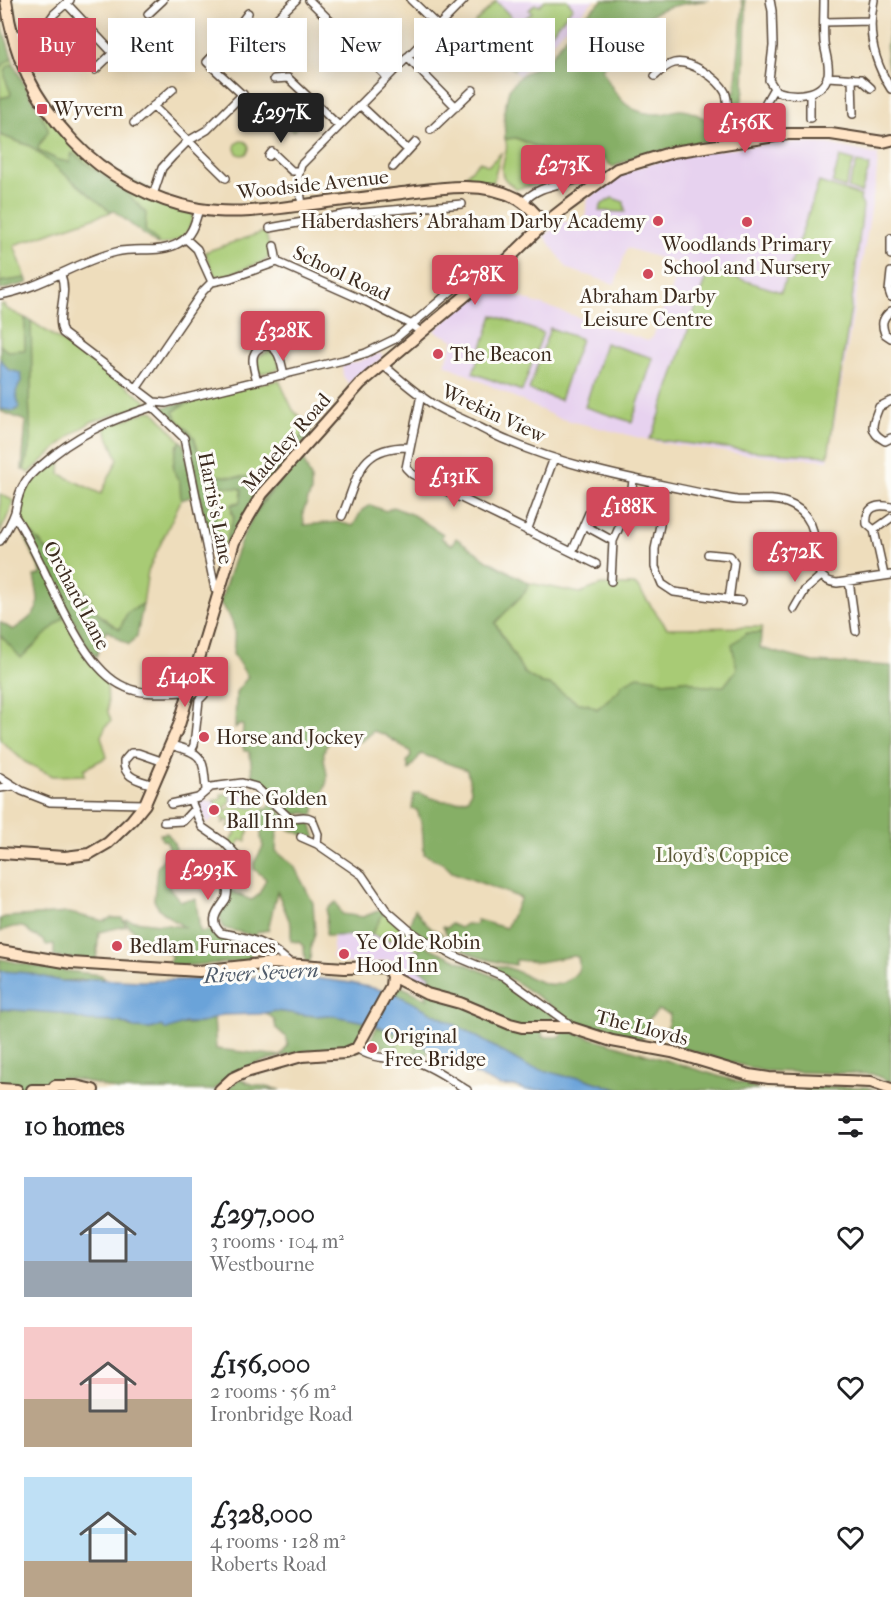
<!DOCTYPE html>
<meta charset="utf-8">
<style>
:root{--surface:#fff;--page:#f6f6f6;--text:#202124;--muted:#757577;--accent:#d1495b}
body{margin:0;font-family:"IM FELL French Canon",serif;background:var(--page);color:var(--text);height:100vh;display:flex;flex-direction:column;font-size:22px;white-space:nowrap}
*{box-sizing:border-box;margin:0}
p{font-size:20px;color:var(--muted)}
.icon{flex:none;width:33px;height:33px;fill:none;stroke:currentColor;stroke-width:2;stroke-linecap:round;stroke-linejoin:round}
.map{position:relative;height:1090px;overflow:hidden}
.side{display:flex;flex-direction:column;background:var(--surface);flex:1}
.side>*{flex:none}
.top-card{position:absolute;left:18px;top:18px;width:855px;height:54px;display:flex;gap:12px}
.price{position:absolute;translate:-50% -51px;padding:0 14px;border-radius:6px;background:var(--accent);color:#fff;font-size:20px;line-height:39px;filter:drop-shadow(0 2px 3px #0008)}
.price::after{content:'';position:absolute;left:50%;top:36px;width:18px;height:14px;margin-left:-9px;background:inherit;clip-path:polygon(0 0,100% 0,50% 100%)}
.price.active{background:#222;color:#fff}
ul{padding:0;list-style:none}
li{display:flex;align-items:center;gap:18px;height:150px;padding:0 24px}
li span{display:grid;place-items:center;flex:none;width:168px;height:120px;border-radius:0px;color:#555}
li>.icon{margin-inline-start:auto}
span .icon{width:72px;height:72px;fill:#fffc;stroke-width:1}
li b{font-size:26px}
h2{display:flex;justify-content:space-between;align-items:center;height:72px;padding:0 24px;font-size:26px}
.pill{padding:0 21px;border-radius:0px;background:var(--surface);box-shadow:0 3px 15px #0003;font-size:21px;line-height:54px}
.pill.active{background:var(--accent);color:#fff}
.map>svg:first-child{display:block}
</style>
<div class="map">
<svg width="891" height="1090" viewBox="0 0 891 1090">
<rect width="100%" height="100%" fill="#fdfcf7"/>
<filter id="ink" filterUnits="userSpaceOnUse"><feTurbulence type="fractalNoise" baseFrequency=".0167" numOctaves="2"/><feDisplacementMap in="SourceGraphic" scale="12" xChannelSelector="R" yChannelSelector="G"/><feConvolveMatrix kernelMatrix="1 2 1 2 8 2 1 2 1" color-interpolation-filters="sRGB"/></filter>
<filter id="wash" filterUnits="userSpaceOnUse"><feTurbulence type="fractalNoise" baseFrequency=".008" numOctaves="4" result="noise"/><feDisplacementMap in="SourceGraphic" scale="24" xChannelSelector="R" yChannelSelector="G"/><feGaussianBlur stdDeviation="1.35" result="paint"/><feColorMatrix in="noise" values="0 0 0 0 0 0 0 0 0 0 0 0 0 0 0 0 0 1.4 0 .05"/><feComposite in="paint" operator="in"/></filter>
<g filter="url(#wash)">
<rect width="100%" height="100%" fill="#eeddbc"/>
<path fill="#e7d2ef" d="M497 0H594L519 75 470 28Z
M783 142 829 144 878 155 876 181 828 460 741 454 661 443 558 418 445 364 454 340 434 331 488 283 501 291 648 341 653 337 666 299 669 300 679 264 627 248 615 284 568 269 544 236 562 222 585 221 587 200 611 180 629 170 686 154Z
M380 353 383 358 356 377 349 384 343 376 342 364 354 363Z
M239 786H248L264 797 254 808 236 806 231 802 207 824 204 815 200 816 196 803 204 798 207 802 213 801 222 798 221 794H229L228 788Z
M371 935 410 945 418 952 431 976 424 987 399 971 396 963 390 960 370 963H347L332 957 334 936Z"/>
<path fill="#a8cb74" stroke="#727a49" stroke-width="1.5" d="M545 0H567L573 7 552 32 514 70 470 28 496 1 517 23 532 13 529 10 535 4 539 6Z
M243 45 259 59 257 64 241 50 240 47Z
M12 58 14 65H9L6 79 11 93 10 96 0 98V71L4 64Z
M273 107 295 125 296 128 293 131 271 111Z
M44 112 77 151 191 212 193 216C190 235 176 244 157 245L158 242 145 230 146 222 72 160 70 163 58 160 39 151 38 146 44 139 48 128 40 115Z
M0 135 30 146 111 212 14 245 26 278 0 282Z
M515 138 545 150 551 181 516 189C512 186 507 182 504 178 497 167 511 152 505 139Z
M235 148a7 7 0 1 1 14 0a7 7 0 1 1-14 0Z
M501 153 493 183 478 181 466 175 480 161 488 166Z
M840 157 854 161 845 188 832 183Z
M857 162 870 166 861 193 848 188Z
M819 182 861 196 860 200 863 206 852 301 828 456 751 451 649 439 653 434 659 417 707 274 715 271 781 292Z
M612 198 624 202 625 212 599 211 602 204Z
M263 232 266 234 271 254 265 261 221 277 214 275 212 268H211L205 252Z
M4 304 5 308 25 318V350L7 351 0 345V305Z
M493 315 543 333 522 391 473 373Z
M31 321 104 369 147 402 146 405 91 422 70 436 29 473 24 470 31 441 29 397 32 384Z
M550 328 581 339 560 400 529 390Z
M605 343 653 358 632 422 585 407Z
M272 349 277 356 280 369 258 374 256 358Z
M279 380 293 410 303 420 304 434C288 450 267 477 243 477 230 477 217 475 205 475L194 437 177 419 174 412C189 395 254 386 279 380Z
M149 411 154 412 181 441 177 446 173 465 180 482 181 500 148 571 143 604 127 613 120 629C106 621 92 612 89 595L39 541C31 537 28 533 23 525 6 494 40 470 61 452L60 474 101 494 118 459 104 427Z
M210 483 243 489 242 502 234 503 231 512 234 518 227 537V544L219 543C215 523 216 505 209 486Z
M0 494 14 501 0 533Z
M529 583 580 593 601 585H636L667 628 762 627 761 633H747L737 669 724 687 702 686 686 680 663 682 659 679 622 684 618 691 597 709 587 704 578 703 550 685 542 684 524 673 495 623 525 592Z
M64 617 84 655 107 681 108 712 111 721 106 726 101 736 107 757 84 769 85 775 53 776 25 762 0 740V635Z
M221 794H229L231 802 224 808 226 811 234 805 254 808 259 803 266 809 249 828 246 841 240 840 236 849 229 843 236 833 228 826 231 823 228 820 221 824 224 821 218 813 220 811 213 801 222 798Z
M384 912 421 944 418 952 410 945 371 935Z
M398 1033 418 1042 413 1058 397 1054Z"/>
<path fill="#86af66" stroke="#606c42" stroke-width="1.5" d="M603 0H709C694 2 671 5 658 11 633 24 617 47 602 69 616 96 626 115 660 114 668 114 674 109 682 110 695 111 709 122 720 128V138L637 156 613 167 601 157H588L571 161 516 138 505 139 504 112 509 89 520 76 548 60 578 21Z
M741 0H745L746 12 744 91 737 120 733 118 730 92 735 93 743 5Z
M891 18V75C883 56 887 38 891 18Z
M0 19 12 58 4 64 0 71Z
M9 65H14L48 128V132L38 146 39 151 58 160 70 162 72 153 127 193 146 213 145 230 158 242 156 244 114 211 111 212 30 146 0 135V98L10 96 11 94C8 84 0 73 9 65Z
M26 278 28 283 0 290V282Z
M25 318 31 321 32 384 29 397 31 441 24 470H22L26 421 0 411V345L7 351 25 350Z
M199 399 179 407 174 412 177 419 194 437 205 475C217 475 231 478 243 477 267 477 288 450 304 434V437L313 430 231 545 227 544V537L234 518 231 505 241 502 242 489 210 484 209 486 216 503 215 513 219 543 209 541 188 441 185 433 156 406 160 408Z
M181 441 184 444 194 496 181 500 180 482C170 472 173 452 181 441Z
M302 457 311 478V492L303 512 304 525 338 522 353 526 362 510 370 505 386 511 393 507 413 515 443 534 441 538 452 545 456 538 489 561 529 583 525 592 495 623 524 673 542 684 550 685 578 703 587 704 597 709 618 691 622 684 638 676 659 679 663 682 686 680 702 686H724L737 669 732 644 747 633H761L760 648 813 662 891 666V1082L872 1074 762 1071 677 1047 679 1038 667 1028 670 1014 658 1010 646 1022 643 1039 576 1023 513 980 459 956 461 954C470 958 478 963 487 965 494 966 500 966 506 967 528 974 550 995 571 978 580 971 580 967 578 957L573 956 539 962 516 960 515 965C488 961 455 955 443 927L447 928 451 924 460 928 466 924 475 925 477 920 506 928 521 898 452 872 444 864 424 854 422 825 417 810 412 809 414 794 419 793C435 800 451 805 468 798L471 790 467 770 421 754 409 770 407 762 411 756 410 751 383 734 373 731C360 746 354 745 340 733 335 737 326 743 324 751 322 760 328 770 327 780 325 793 315 802 313 815L305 813 293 815 271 797 272 794 258 782 253 783 250 754 248 751H244L242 743 243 725H239L235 728 236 692 248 677 233 654C236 629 236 623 220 603 228 578 235 552 247 528 261 501 282 479 302 457Z
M32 534 89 595C92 612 106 621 120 629L127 613 143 604 137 636 129 645 106 630 96 657 85 643 69 612 21 658 0 635V622L13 630C41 611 41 609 34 576L42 574 25 537Z
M272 803 289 822 310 820 315 836 314 839 281 826 277 832 276 851 294 866 313 903 315 934 311 946 310 962H305L304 947 299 942 291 941V925L277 891 268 930 258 932 255 936 223 928 219 913 229 890 251 900C260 897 262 887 266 879L254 869V863L263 847 261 837V815Z
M167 833C179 846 180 862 169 874V887L180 901 196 899 200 932 214 930 220 934 245 939 247 948H250L251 961 166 967 172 956C157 945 136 937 125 921L127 920 184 927C175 920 159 913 154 900L157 868 164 858 169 846 166 841 162 840 160 834Z
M336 902 342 914 363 917 383 909 384 912 371 935 326 936 327 909Z
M415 909C423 920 428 929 441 933L446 942 456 950 455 954 425 938 409 926Z
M69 913 104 921 111 918H122L126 926 99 932 96 961 54 957V944L46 945C41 937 38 938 31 934 29 933 29 931 28 930 19 923 8 928 0 932V919L5 917Z
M421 944 502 980 552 1014 553 1018 551 1024 543 1026 542 1037H561L562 1031 575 1033 755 1087 758 1090H620L580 1077H568L527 1066 465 1030 394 993 398 985 428 999 424 987 431 976 417 968 418 953Z
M0 959 50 969 101 975 105 979 60 981 28 973 0 971Z
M0 1009 59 1013 87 1021 120 1022 130 1027 150 1029 161 1026 201 1023 214 1018 216 1049 281 1056 288 1045 286 1037 276 1028 274 1019 265 1013 275 1011 315 1016 329 1015 366 1022 354 1044 295 1053 258 1063 228 1076 214 1090H118L80 1080 62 1078 49 1081 45 1086V1090H0Z
M377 1027 398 1033 397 1054H391L384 1046H381L380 1053 376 1049 371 1039Z
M418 1042 429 1048 425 1061 413 1058Z
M239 1079 251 1084 281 1090H226Z
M817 1086 867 1087 876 1090H804L803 1087Z"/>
<path fill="#6aa3d9" stroke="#52667c" stroke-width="1.5" d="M0 359 9 370 21 373V381L16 392 19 407 15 411 0 409Z
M0 971 28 973 60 981 78 982 92 979 142 981 268 977 281 974 298 976 351 983 394 993 465 1030 527 1066 568 1077H580L620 1090H526L513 1086H500L457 1066 406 1036 366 1022 329 1015 315 1016 275 1011 260 1014 222 1015 201 1023H185L167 1030 161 1026 150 1029 134 1028 120 1022 87 1021 59 1013 0 1009Z"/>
</g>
<g filter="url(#ink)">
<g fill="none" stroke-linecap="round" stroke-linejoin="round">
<defs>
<path id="street" d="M309 0 387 77
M411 0 438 26
M770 0 772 11 773 46 769 80 776 91C793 97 823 97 828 75 830 64 825 53 824 42 823 28 824 14 824 0
M874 0C867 31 874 62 891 89
M67 4 113 53
M148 14 163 0
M276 19 296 0
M824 22 871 21
M13 36 37 31 44 28 54 14 70 0
M407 57 456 107
M95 70 117 49
M655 76C660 71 666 65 674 63 689 59 718 78 725 92 729 100 726 111 730 119 734 127 739 131 741 140
M827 77 861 79 871 88
M852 78 853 114
M274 79 288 78 339 126
M810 93V118
M247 99 207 62 230 37 248 13
M360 105 408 150
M153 106 226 178
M766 121V102L774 88
M134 123 173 89
M431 130 473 90
M269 156 272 152 292 171H299
M393 167 416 142
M153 195 162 168 173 156 188 141 207 130 243 94
M523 203C539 182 568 186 590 175
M302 205 298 177 301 165 464 0
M270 228 347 214 462 204
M891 238V255
M186 239 197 249 212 282
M274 246 277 262
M891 272 889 291 891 297
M61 275C69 295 55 316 63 333L154 402 152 407 184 438 215 589 219 593
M0 295C42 288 75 262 116 252 136 247 161 254 179 243 192 236 195 223 199 209
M891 311C882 318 881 324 885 334L891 338
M384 366C400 379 416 394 434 405 445 412 459 417 471 423 483 429 495 436 508 441 572 469 642 480 710 495 719 497 728 499 737 500 753 501 772 497 787 503 837 522 796 579 837 583L891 575
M257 381C255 374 253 367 253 361 252 348 268 340 276 351 281 357 282 367 284 375
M136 389 203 291 212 282 231 278 277 262 367 302 410 324 421 332
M421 395 406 468 412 474 596 564
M891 401 879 407C873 423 867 431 885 441L891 438
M154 402 166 403 343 360 366 353 395 339 478 268
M662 485 660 525 655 549V567L662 584 674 592 742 601
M14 515C46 560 75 666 125 687 143 696 169 692 189 692
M342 516C359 477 357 446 410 447
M584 525 613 541C622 521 632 501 633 479
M874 530 891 518
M527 531 554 458
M0 541C5 533 12 521 15 512 17 503 18 494 23 486 27 477 34 471 42 465 75 435 110 420 152 407
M572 552 589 513
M708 554 730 556 734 562 729 600
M884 575 874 530 867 524C865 508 876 503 891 507
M611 581 613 541
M849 581 856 631
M794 609 805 590 821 576
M171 745C204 754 203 757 206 790
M191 751 194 745 199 700 204 695
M0 777 22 791 50 802 145 804
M153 785C140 780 123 778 124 761L131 753H138L164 762
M0 788 14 786
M191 801 202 827 225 843 241 860C239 867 233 873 229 880 226 887 229 893 226 899 219 910 207 920 221 933 250 938 267 942 290 963
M171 804 198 798 211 787 242 783 256 787 288 817C297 820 303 814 312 819L318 834 317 844 362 875 386 910 409 930 422 939 455 956 503 976 568 1023 569 1027
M164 822 183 821 194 809
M301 837 317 844
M357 1048C374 1062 397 1056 417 1062 435 1068 451 1080 467 1090"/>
<path id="secondary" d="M6 0C13 57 34 99 73 141 104 175 153 201 199 209 236 215 274 209 312 204 342 200 372 197 402 193 439 188 483 180 518 199 528 205 537 215 544 224
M0 853 65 857 89 854 108 843 132 820 145 804 179 725 234 542 262 494 360 384 502 265 544 224 567 206 617 169 673 152 788 134H831L883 142 891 140
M0 951 71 963 199 971 271 963 345 968 382 967 389 970 392 976 391 986 357 1048 345 1053 302 1056 246 1072 233 1078 220 1090
M392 976 427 994 460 1003 510 1024 522 1027H569L612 1041 672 1052 749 1075 769 1078 871 1082 891 1089
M0 1089 17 1090
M32 1090H53
M52 1090 55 1086H76L93 1090"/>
</defs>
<use href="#street" stroke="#564536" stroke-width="10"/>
<use href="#secondary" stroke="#564536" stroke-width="14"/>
<use href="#street" stroke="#fff" stroke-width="7"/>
<use href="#secondary" stroke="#ffe4c6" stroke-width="10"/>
</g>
</g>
<g fill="#d1495b" stroke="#fdfcf7" stroke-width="2">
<rect x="36" y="103" width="12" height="12" rx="3"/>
<circle cx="658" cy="221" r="6"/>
<circle cx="747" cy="222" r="6"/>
<circle cx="648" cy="274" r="6"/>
<circle cx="438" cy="354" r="6"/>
<circle cx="204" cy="737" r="6"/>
<circle cx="214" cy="810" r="6"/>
<circle cx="117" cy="946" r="6"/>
<circle cx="344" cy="954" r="6"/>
<circle cx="372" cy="1048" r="6"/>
</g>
<g text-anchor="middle" stroke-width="6" stroke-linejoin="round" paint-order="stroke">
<g font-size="20" fill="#3b2a1e" stroke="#fdfcf7" text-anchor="start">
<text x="54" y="116">Wyvern</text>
<text x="646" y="228" text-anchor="end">Haberdashers' Abraham Darby Academy</text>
<text x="747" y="251" text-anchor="middle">Woodlands Primary<tspan x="747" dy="23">School and Nursery</tspan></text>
<text x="648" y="303" text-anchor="middle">Abraham Darby<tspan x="648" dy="23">Leisure Centre</tspan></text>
<text x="450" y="361">The Beacon</text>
<text x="216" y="744">Horse and Jockey</text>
<text x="226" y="805">The Golden<tspan x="226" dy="23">Ball Inn</tspan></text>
<text x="356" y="949">Ye Olde Robin<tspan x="356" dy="23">Hood Inn</tspan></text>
<text x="129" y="953">Bedlam Furnaces</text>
<text x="384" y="1043">Original<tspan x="384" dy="23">Free Bridge</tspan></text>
</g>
<g font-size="20" fill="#3b2a1e" stroke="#fdfcf7">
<text transform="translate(313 184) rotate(-6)" y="7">Woodside Avenue</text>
<text transform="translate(342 273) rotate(25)" y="7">School Road</text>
<text transform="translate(494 413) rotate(25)" y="7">Wrekin View</text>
<text transform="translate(286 442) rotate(-49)" y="7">Madeley Road</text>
<text transform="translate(216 508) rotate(79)" y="7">Harris's Lane</text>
<text transform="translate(77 595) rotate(62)" y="7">Orchard Lane</text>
<text transform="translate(642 1027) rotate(14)" y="7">The Lloyds</text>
</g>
<g font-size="20" fill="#5c5a38" stroke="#fdfcf7">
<text x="722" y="862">Lloyd's Coppice</text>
</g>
<g font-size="21" font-style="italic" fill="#4e5a69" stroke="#fdfcf7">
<text transform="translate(261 973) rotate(-3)" y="7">River Severn</text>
</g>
</g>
</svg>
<b class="price active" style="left:281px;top:144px">£297K</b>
<b class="price" style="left:745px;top:154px">£156K</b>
<b class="price" style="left:563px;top:196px">£273K</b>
<b class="price" style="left:475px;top:306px">£278K</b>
<b class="price" style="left:283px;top:362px">£328K</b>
<b class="price" style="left:454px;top:508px">£131K</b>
<b class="price" style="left:628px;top:538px">£188K</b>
<b class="price" style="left:795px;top:583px">£372K</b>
<b class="price" style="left:185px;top:708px">£140K</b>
<b class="price" style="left:208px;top:901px">£293K</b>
<div class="top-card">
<a class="pill active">Buy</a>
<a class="pill">Rent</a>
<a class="pill">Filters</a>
<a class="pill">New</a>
<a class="pill">Apartment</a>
<a class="pill">House</a>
</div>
</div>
<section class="side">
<h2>10 homes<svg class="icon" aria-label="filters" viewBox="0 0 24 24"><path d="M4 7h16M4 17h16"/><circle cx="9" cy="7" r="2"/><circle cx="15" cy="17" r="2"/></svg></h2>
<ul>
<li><span style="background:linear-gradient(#a9c7e8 70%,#9aa5b1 0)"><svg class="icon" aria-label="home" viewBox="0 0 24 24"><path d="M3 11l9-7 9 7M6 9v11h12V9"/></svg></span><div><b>£297,000</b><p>3 rooms · 104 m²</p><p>Westbourne</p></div><svg class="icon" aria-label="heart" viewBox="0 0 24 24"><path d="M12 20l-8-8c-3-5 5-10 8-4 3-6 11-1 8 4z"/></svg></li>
<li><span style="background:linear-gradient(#f6c9c9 60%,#b9a48a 0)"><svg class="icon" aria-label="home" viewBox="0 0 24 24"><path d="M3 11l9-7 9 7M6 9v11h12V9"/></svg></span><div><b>£156,000</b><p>2 rooms · 56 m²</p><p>Ironbridge Road</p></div><svg class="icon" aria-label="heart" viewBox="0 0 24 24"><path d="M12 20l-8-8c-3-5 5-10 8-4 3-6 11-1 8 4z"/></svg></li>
<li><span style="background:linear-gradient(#bfe0f5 70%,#b9a48a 0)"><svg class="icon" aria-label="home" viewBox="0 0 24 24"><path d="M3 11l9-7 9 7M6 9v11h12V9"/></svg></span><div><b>£328,000</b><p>4 rooms · 128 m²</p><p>Roberts Road</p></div><svg class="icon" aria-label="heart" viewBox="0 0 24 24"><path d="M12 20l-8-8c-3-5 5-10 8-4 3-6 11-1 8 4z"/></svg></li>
</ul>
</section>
